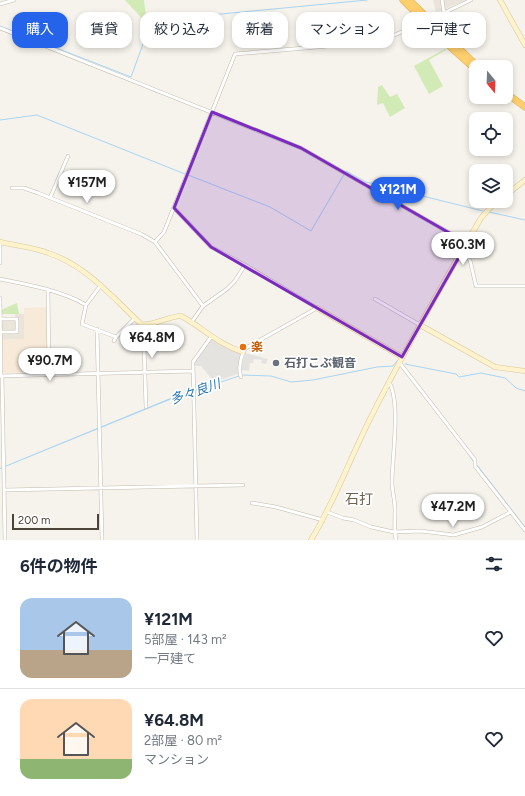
<!DOCTYPE html>
<html lang="ja">
<meta charset="utf-8">
<style>
:root{--surface:#fff;--page:#f2f2f3;--text:#1f2937;--muted:#747a83;--line:#e0e1e3;--accent:#2563eb}
body{margin:0;font-family:Figtree,"Noto Sans JP",sans-serif;background:var(--page);color:var(--text);height:100vh;display:flex;flex-direction:column;font-size:15px;white-space:nowrap}
*{box-sizing:border-box;margin:0}
p{font-size:13px;color:var(--muted)}
.icon{flex:none;width:22px;height:22px;fill:none;stroke:currentColor;stroke-width:2;stroke-linecap:round;stroke-linejoin:round}
.map{position:relative;height:540px;overflow:hidden}
.panel{display:flex;flex-direction:column;background:var(--surface);flex:1}
.panel>*{flex:none}
.top-card{position:absolute;left:12px;top:12px;width:501px;height:36px;display:flex;gap:8px}
.needle{width:26px;rotate:161deg}
.tools{position:absolute;left:469px;top:60px;display:grid;gap:8px}
.tools a{display:grid;place-items:center;width:44px;height:44px;border-radius:8px;background:var(--surface);box-shadow:0 2px 6px #0003;font-size:20px}
.scale{position:absolute;left:12px;bottom:10px;width:87px;box-sizing:border-box;padding-left:4px;border:2px solid #4b4439;border-top:0;font-size:11px;line-height:14px;white-space:nowrap;color:#4b4439;-webkit-text-stroke:3px #fff;paint-order:stroke}
.price{position:absolute;translate:-50% -34px;padding:0 9px;border-radius:14px;background:#fff;color:#222;font-size:13px;line-height:26px;filter:drop-shadow(0 1px 2px #0008)}
.price::after{content:'';position:absolute;left:50%;top:24px;width:12px;height:9px;margin-left:-6px;background:inherit;clip-path:polygon(0 0,100% 0,50% 100%)}
.price.active{background:var(--accent);color:#fff}
ul{padding:0;list-style:none}
li{display:flex;align-items:center;gap:12px;height:100px;padding:0 20px}
li+li{border-top:1px solid var(--line)}
li span{display:grid;place-items:center;flex:none;width:112px;height:80px;border-radius:12px;color:#555}
li>.icon{margin-inline-start:auto}
span .icon{width:48px;height:48px;fill:#fffc;stroke-width:1}
li b{font-size:17px}
h2{display:flex;justify-content:space-between;align-items:center;height:48px;padding:0 20px;font-size:17px}
.pill{padding:0 14px;border-radius:12px;background:var(--surface);box-shadow:0 2px 6px #0003;font-size:14px;line-height:36px}
.pill.active{background:var(--accent);color:#fff}
.map>svg:first-child{display:block}
</style>
<div class="map">
<svg width="525" height="540" viewBox="0 0 525 540">
<rect width="100%" height="100%" fill="#f6f3ec"/>
<path fill="#eae5da" d="M433 0H466L436 13Z
M15 313 24 314V339L2 340 1 319H15Z"/>
<path fill="#f7ead8" d="M47 307 48 372 3 373 2 340 24 339V308Z"/>
<path fill="#e6e2dd" d="M72 351 73 372 50 373V352Z"/>
<path fill="#d2eab5" d="M125 0H144L147 24Z
M445 49 446 50 429 60 443 86 429 94 414 66Z
M382 85 390 97 397 94 405 108 390 117 383 103 377 105 378 87Z
M17 303 19 314H1V310Z"/>
<path fill="#e5e3e0" d="M449 15 462 37 456 41 438 23V20Z
M211 339 241 353 238 374 214 382 201 366H194L195 361Z
M245 353 268 359 266 364 261 363 262 360 254 359 253 363H250L249 371 241 370Z"/>
<path fill="#a9d4f2" d="M212 384 210 386 167 401 0 469V468L168 399Z"/>
<g fill="none" stroke-linecap="round" stroke-linejoin="round">
<path stroke="#a9d4f2" stroke-width="1" d="M0 26 131 77 147 33 159 20 367 0
M0 120 37 115 185 174
M188 175 270 207 311 231 346 171 366 182 483 211
M489 212 525 220
M405 364 456 374 459 377 481 373 505 378 516 388 525 391
M242 375 271 376 291 382 313 380 377 367 393 366 397 361
M212 385 239 376
M466 450 473 461
M477 465 525 527"/>
<defs>
<path id="street" d="M442 0 444 13
M0 4 14 0
M429 20 471 0
M0 28 301 148 467 243
M12 188H24L38 193 141 234 155 242 203 306
M50 198 68 156
M174 208 211 247 245 265 317 308 246 348C241 354 238 369 241 377
M155 242 164 232 235 54 375 42 381 41 424 22
M462 251 470 260 476 286H525
M0 263V242
M0 279C26 284 63 291 86 305L82 324 116 337
M48 291 49 375
M0 298 1 376
M375 299 420 325
M86 305 101 285
M0 319H17V332H1
M191 323 203 306 227 289 235 281 245 265
M97 329 102 540
M114 341 116 337 135 318
M144 346 146 407
M399 362 475 460V466L525 530
M0 376 193 371
M2 376 5 540
M389 382C401 402 392 458 392 482 392 491 395 500 395 510 395 520 394 530 396 540
M4 490 243 485
M252 503 276 507 323 520
M327 512 343 518 354 520 371 527 394 532 420 531 454 535 482 527 511 512
M197 540 193 362 211 337"/>
<path id="secondary" d="M500 0 525 45
M506 195 525 180
M0 242C16 246 33 247 48 253 86 265 113 298 141 324 150 327 169 316 181 316 202 327 219 345 243 352
M317 308 402 357
M420 325 495 367 525 371
M311 540C335 501 350 458 371 417 405 349 443 283 481 218L489 209 497 201"/>
<path id="highway" d="M403 0 448 45 476 70
M410 1 474 63
M506 93 525 107"/>
</defs>
<use href="#street" stroke="#c2bbae" stroke-width="4"/>
<use href="#secondary" stroke="#d6c79b" stroke-width="5.5"/>
<use href="#highway" stroke="#e0a43c" stroke-width="7"/>
<use href="#street" stroke="#fff" stroke-width="3"/>
<use href="#secondary" stroke="#fff3cd" stroke-width="4.5"/>
<use href="#highway" stroke="#ffcf6e" stroke-width="6"/>
</g>
<path fill="#7b2cbf" fill-opacity="0.2" stroke="#7b2cbf" stroke-width="3" stroke-linejoin="round" d="M212 112 301 148 467 243 402 357 211 247 174 208Z"/>
<circle fill="#e8710a" stroke="#fff" stroke-width="1.5" cx="243" cy="347" r="4"/>
<circle fill="#6b7280" stroke="#fff" stroke-width="1.5" cx="276" cy="363" r="4"/>
<g text-anchor="middle" stroke-width="3.5" stroke-linejoin="round" paint-order="stroke">
<g font-size="12" font-weight="bold" fill="#c56008" stroke="#fff" text-anchor="start">
<text x="251" y="351">楽</text>
</g>
<g font-size="12" font-weight="bold" fill="#5b616d" stroke="#fff" text-anchor="start">
<text x="284" y="367">石打こぶ観音</text>
</g>
<g font-size="13" font-style="italic" fill="#2e7ab2" stroke="#fff">
<text transform="translate(195 391) rotate(-19)" y="5">多々良川</text>
</g>
<g font-size="14" fill="#6e6250" stroke="#fff">
<text x="359" y="504">石打</text>
</g>
</g>
</svg>
<div class="tools">
<a><svg class="needle" viewBox="-14 -14 28 28"><path d="M0-13l5 13h-10z" fill="#e53935"/><path d="M0 13l5-13h-10z" fill="#747a83"/></svg></a>
<a><svg class="icon" aria-label="locate" viewBox="0 0 24 24"><circle cx="12" cy="12" r="6"/><path d="M12 2v4M12 18v4M2 12h4M18 12h4"/></svg></a>
<a><svg class="icon" aria-label="layers" viewBox="0 0 24 24"><path d="M12 4l9 5-9 5-9-5zM3 14l9 5 9-5"/></svg></a>
</div>
<div class="scale">200 m</div>
<b class="price" style="left:87px;top:204px">¥157M</b>
<b class="price active" style="left:398px;top:211px">¥121M</b>
<b class="price" style="left:463px;top:266px">¥60.3M</b>
<b class="price" style="left:152px;top:359px">¥64.8M</b>
<b class="price" style="left:50px;top:382px">¥90.7M</b>
<b class="price" style="left:453px;top:528px">¥47.2M</b>
<div class="top-card">
<a class="pill active">購入</a>
<a class="pill">賃貸</a>
<a class="pill">絞り込み</a>
<a class="pill">新着</a>
<a class="pill">マンション</a>
<a class="pill">一戸建て</a>
</div>
</div>
<section class="panel">
<h2>6件の物件<svg class="icon" aria-label="filters" viewBox="0 0 24 24"><path d="M4 7h16M4 17h16"/><circle cx="9" cy="7" r="2"/><circle cx="15" cy="17" r="2"/></svg></h2>
<ul>
<li><span style="background:linear-gradient(#a9c7e8 65%,#b9a48a 0)"><svg class="icon" aria-label="home" viewBox="0 0 24 24"><path d="M3 11l9-7 9 7M6 9v11h12V9"/></svg></span><div><b>¥121M</b><p>5部屋 · 143 m²</p><p>一戸建て</p></div><svg class="icon" aria-label="heart" viewBox="0 0 24 24"><path d="M12 20l-8-8c-3-5 5-10 8-4 3-6 11-1 8 4z"/></svg></li>
<li><span style="background:linear-gradient(#ffd9b3 75%,#8fb573 0)"><svg class="icon" aria-label="home" viewBox="0 0 24 24"><path d="M3 11l9-7 9 7M6 9v11h12V9"/></svg></span><div><b>¥64.8M</b><p>2部屋 · 80 m²</p><p>マンション</p></div><svg class="icon" aria-label="heart" viewBox="0 0 24 24"><path d="M12 20l-8-8c-3-5 5-10 8-4 3-6 11-1 8 4z"/></svg></li>
</ul>
</section>
